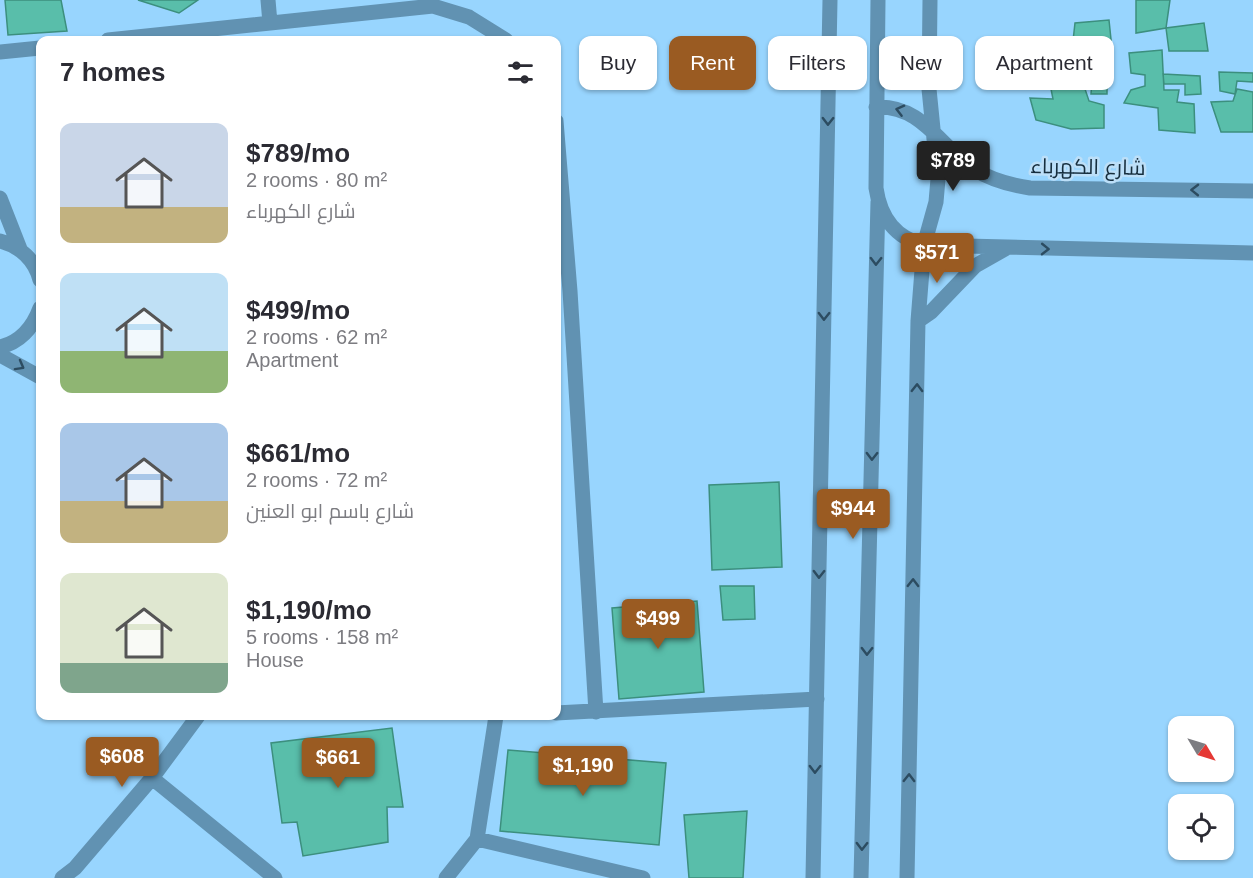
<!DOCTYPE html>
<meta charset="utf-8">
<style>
:root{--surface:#fff;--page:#f7f7f7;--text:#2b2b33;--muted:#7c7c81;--accent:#9a5b22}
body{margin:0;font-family:Helvetica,Cairo,sans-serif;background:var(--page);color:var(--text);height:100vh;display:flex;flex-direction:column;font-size:22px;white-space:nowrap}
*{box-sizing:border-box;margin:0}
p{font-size:20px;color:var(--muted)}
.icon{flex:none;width:33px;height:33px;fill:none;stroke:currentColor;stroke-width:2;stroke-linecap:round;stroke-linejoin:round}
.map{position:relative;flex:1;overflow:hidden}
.side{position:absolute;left:36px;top:36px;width:525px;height:684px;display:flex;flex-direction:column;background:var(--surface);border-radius:12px;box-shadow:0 2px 4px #0004}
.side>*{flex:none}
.banner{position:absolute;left:579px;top:36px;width:570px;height:54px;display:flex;gap:12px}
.needle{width:39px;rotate:128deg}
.buttons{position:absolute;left:1168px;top:716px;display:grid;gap:12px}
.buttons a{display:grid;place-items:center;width:66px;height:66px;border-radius:12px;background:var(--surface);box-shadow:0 2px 4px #0004;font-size:30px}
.price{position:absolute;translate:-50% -51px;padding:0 14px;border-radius:6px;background:var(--accent);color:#fff;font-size:20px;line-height:39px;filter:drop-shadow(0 2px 3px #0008)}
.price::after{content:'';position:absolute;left:50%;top:36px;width:18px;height:14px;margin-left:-9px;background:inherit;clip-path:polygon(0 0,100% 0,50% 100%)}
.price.active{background:#222;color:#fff}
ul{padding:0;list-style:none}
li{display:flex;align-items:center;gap:18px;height:150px;padding:0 24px}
li span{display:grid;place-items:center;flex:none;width:168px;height:120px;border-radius:12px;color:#555}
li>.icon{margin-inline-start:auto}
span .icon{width:72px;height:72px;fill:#fffc;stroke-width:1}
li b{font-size:26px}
h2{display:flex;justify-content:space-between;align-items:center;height:72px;padding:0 24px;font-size:26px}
.pill{padding:0 21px;border-radius:12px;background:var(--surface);box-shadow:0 2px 4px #0004;font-size:21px;line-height:54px}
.pill.active{background:var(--accent);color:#fff}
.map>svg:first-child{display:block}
</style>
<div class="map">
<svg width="1253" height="878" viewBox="0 0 1253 878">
<rect width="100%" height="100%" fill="#98d5fe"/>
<path fill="#59beaa" stroke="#3c8f7e" stroke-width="1.5" d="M5 0H61L67 31 8 35Z
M138 0H198L179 13Z
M1136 0H1170L1166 28 1136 33Z
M1109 20 1112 49 1072 50 1075 23Z
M1204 23 1208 51H1169L1166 28Z
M1162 50 1164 90H1179L1177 102 1194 104 1195 133 1159 130 1158 108 1124 103 1131 90 1145 86V75L1131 73 1129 53Z
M1070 61 1071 89H1085L1089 101 1104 105V128L1071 129 1036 120 1030 98 1053 99 1050 84 1032 85 1036 62Z
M1071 70 1107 72V94H1091L1092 80 1071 81Z
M1219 72 1253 73V82L1237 81 1235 94 1220 91Z
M1163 74 1200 76 1201 94 1185 95V84H1164Z
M1237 89 1253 92V132H1221L1211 102 1233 101Z
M779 482 782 567 712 570 709 485Z
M720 586H754L755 619 723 620Z
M697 601 704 692 619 699 612 608Z
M392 728 403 807H387L388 842 303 856 297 822 282 823 271 743Z
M508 750 666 763 659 845 500 831Z
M747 811 743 878H689L684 815Z"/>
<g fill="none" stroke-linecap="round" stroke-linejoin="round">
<path stroke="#6192b2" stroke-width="15" d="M268 0 270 23
M878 0 876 188C880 216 895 238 924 245L1253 253
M108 40 433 6 469 17 506 40
M0 52 40 48
M876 107C923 105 939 146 974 169 991 180 1010 185 1030 188L1253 191
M556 121 570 291 596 712
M0 198 20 249
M0 241C20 246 35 260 40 280
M918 321 931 312 975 266 1005 249
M0 347C21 342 33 327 40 308
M0 355 40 377
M556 713 817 699
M152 778 275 878
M477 839 643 878
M62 878 75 868 152 778 198 716
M446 878 477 839 496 716
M813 878 830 0
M861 878 878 202
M907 878 918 321 924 245 936 202 938 179 929 89 930 0"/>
</g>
<defs><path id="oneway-chevron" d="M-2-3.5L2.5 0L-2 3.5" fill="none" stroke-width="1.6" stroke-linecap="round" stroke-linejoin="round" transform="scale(1.5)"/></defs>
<g stroke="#2c4c61">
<use href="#oneway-chevron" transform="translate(900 110) rotate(-166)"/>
<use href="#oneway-chevron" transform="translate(828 121) rotate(91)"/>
<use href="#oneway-chevron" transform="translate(1195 190) rotate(-179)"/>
<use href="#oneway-chevron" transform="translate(1045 249) rotate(1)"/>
<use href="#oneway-chevron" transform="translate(876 261) rotate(91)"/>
<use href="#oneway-chevron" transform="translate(824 316) rotate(91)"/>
<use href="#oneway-chevron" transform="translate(20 366) rotate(29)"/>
<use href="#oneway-chevron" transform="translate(917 388) rotate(-89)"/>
<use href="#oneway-chevron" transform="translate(872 456) rotate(91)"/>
<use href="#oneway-chevron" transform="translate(819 574) rotate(91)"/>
<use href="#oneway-chevron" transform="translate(913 583) rotate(-89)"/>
<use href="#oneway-chevron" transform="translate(867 651) rotate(91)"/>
<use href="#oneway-chevron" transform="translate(815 769) rotate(91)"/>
<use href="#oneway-chevron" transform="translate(909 778) rotate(-89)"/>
<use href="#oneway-chevron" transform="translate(862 846) rotate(91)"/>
</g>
<g text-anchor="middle" stroke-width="5" stroke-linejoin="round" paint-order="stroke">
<g font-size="21" fill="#162e3e" stroke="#bcdff8">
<text transform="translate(1088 167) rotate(1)" y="7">شارع الكهرباء</text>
</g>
</g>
</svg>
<div class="buttons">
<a><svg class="needle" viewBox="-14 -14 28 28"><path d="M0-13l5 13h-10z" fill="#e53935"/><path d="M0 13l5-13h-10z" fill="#7c7c81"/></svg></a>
<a><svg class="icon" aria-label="locate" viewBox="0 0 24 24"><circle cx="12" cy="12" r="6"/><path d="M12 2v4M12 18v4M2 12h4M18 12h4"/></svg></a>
</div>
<b class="price active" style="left:953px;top:192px">$789</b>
<b class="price" style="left:937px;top:284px">$571</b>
<b class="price" style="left:853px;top:540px">$944</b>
<b class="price" style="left:658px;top:650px">$499</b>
<b class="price" style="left:122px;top:788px">$608</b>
<b class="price" style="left:338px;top:789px">$661</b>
<b class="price" style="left:583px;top:797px">$1,190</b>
<div class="banner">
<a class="pill">Buy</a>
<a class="pill active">Rent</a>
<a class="pill">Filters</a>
<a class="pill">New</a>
<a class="pill">Apartment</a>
</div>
<section class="side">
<h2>7 homes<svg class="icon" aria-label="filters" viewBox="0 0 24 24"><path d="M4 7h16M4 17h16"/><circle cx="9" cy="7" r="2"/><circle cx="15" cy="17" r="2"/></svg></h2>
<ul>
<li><span style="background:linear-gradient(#c9d6e8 70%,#c2b280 0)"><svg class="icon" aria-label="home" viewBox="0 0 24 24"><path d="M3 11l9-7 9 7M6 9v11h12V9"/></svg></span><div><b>$789/mo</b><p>2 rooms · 80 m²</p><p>شارع الكهرباء</p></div></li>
<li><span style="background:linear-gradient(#bfe0f5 65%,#8fb573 0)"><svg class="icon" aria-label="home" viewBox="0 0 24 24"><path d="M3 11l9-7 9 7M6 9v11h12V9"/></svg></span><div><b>$499/mo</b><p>2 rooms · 62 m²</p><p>Apartment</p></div></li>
<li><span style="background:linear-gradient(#a9c7e8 65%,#c2b280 0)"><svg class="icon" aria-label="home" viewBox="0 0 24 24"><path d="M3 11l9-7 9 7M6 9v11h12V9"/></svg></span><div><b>$661/mo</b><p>2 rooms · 72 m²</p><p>شارع باسم ابو العنين</p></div></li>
<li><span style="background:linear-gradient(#dfe7d0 75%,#7fa58c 0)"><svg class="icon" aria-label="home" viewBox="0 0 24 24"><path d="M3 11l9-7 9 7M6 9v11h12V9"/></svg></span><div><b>$1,190/mo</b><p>5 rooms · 158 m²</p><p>House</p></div></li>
</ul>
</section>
</div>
